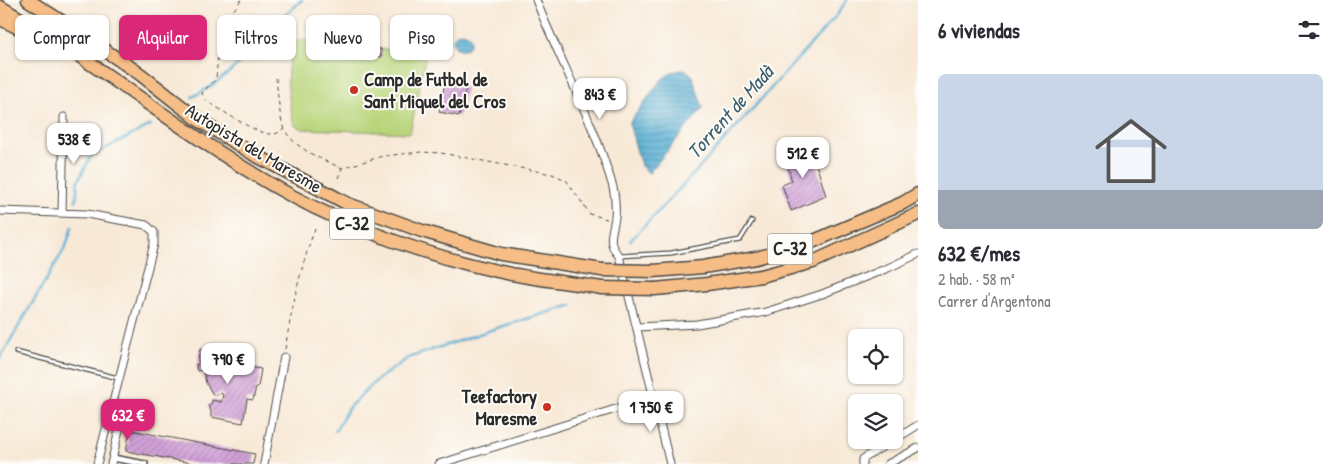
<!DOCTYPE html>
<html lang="es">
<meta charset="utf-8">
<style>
:root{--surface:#fff;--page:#f2f2f3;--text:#2b2b33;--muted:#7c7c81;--line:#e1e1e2;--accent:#db2777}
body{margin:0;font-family:"Patrick Hand",sans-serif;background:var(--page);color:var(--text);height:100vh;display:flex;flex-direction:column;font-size:19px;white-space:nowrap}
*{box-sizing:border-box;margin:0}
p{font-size:16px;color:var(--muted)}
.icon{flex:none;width:28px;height:28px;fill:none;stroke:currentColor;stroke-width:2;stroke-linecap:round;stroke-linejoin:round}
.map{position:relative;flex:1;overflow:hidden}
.sheet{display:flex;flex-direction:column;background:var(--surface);width:425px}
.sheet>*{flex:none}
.hud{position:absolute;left:15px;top:15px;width:475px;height:45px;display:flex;gap:10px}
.tools{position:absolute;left:848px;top:329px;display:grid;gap:10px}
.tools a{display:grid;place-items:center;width:55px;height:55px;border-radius:8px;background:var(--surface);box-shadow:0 1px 4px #0004;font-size:25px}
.price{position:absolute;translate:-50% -42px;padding:0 11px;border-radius:10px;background:#fff;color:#222;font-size:16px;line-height:32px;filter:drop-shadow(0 1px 2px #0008)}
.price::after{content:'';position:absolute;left:50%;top:30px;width:15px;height:11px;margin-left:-8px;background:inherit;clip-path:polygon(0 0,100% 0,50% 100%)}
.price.current{background:var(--accent);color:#fff}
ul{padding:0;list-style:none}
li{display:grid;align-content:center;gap:10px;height:265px;padding:0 20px}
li+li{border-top:1px solid var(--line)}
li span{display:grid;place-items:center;height:155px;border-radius:8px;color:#555}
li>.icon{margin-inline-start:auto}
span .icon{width:90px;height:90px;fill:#fffc;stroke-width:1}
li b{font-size:21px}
h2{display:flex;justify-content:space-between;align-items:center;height:60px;padding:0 20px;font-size:21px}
.chip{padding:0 18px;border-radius:8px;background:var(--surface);box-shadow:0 1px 4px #0004;font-size:18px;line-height:45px}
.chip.current{background:var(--accent);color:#fff}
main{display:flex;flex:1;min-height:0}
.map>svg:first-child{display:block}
</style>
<main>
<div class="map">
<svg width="918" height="464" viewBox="0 0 918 464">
<defs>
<pattern id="water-rules" width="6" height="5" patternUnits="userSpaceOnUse" patternTransform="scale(1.25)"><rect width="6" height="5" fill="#56add3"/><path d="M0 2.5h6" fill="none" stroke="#478dab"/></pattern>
<pattern id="building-hatch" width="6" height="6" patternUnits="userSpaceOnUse" patternTransform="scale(1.25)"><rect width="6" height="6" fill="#d2a1d9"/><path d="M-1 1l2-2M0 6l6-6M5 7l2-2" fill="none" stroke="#ab83b0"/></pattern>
</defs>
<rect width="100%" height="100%" fill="#fdfcf7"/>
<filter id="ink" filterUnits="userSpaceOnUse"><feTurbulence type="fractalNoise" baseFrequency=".02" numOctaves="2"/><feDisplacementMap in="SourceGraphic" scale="10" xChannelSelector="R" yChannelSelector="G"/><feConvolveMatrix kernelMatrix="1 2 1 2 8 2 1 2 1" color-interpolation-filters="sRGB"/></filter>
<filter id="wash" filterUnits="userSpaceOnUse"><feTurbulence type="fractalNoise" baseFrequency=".0096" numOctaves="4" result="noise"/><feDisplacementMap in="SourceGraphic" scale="20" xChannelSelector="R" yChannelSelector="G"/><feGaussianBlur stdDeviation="1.12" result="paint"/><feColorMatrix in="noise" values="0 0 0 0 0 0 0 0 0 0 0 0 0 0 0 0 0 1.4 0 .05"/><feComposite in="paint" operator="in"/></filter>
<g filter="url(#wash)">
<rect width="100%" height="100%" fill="#f8e9d7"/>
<path fill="#b9d57b" stroke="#728053" d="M298 40 416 53 426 55 410 133 303 129 294 125C290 105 285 82 289 62 290 54 295 47 298 40Z"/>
<path fill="url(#water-rules)" stroke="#406c7f" d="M453 41a9 9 0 1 1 18 0a9 9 0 1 1-18 0Z
M685 69 692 75 703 108 649 173 641 166 629 123 661 80 672 72Z"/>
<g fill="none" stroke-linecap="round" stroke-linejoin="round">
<path stroke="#56add3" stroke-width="2.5" d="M192 97C237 76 265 31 302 0
M76 201 78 181 91 156 151 125
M630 241 701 166 837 15 847 0
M0 358 66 246 72 227
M335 431 349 407 377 380 408 358 497 328 573 305"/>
</g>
<g id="blocks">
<path fill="url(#building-hatch)" d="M347 45 381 49V57L346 53Z
M445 83 466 88 459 116 439 112Z
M810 144 826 196 791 211 782 185 792 181 784 154Z
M211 345 214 346 213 352 220 353 219 356H213L212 359H221L222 362 261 369 258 387H256L253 400 247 399 243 423 211 417V411L208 406 212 403V400L221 402 223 395 221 393 214 396 206 383 203 370 197 371 196 364H200V362L198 361 200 349 210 351Z
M130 430 255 454 253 464H197L126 451Z"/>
</g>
</g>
<g filter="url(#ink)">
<use href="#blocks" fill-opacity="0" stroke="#4a4845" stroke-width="1"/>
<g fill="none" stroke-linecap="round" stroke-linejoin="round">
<defs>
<path id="service" d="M619 256 671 253 740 240 752 221
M16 352 118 378"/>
<path id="pedestrian" d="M113 458 145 464"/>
<path id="minor" d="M536 0C561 63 594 122 613 187 615 196 616 207 615 217 613 233 606 242 619 256L670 464
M0 211 87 214 146 225 154 232V244L97 464
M62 213 64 117
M637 327 697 324 766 312 822 294 888 268 918 254
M111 410 123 413 111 464
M894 440 918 425
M264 464 284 357
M439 464 654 397
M863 464V459L893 440
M888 464 918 448"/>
<path id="trunk" d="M0 19 35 37 52 38"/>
<path id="motorway" d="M28 0 66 24 140 74 200 121 253 154 348 204 422 231 501 254 602 270
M0 7C17 17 35 27 52 38 133 90 207 150 292 196 353 229 429 256 497 271 531 279 567 282 602 288
M653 271 703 267 756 258 807 244 903 203 918 194
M655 289 707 284 761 276 813 262 918 214"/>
</defs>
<use href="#service" stroke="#4a4845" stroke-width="5.5"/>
<use href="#pedestrian" stroke="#4a4845" stroke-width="8"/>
<use href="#minor" stroke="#4a4845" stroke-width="9"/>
<use href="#trunk" stroke="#4a4845" stroke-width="14"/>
<use href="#motorway" stroke="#4a4845" stroke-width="15"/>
<path stroke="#4a4845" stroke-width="1" stroke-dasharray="4 4" stroke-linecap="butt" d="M241 0 228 18V25L219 40 216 79 202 93 205 100C219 108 259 137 274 134 278 134 280 131 284 128
M276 78C277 88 280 121 284 129 294 148 322 160 342 168
M338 178 342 168 383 156 421 152 441 153 552 174 566 180 590 214 607 219
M285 349C292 308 300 268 315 229"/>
<use href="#service" stroke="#fff" stroke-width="3"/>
<use href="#pedestrian" stroke="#fff" stroke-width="5"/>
<use href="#minor" stroke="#fff" stroke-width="7"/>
<use href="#trunk" stroke="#f6be86" stroke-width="11"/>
<use href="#motorway" stroke="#f6be86" stroke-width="12"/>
<defs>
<path id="motorway-bridge" d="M602 270 653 271
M602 288 655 289"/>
</defs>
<use href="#motorway-bridge" stroke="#4a4845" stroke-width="15" stroke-linecap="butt"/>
<use href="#motorway-bridge" stroke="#f6be86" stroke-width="12"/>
</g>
</g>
<g fill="#c8321e" stroke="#fdfcf7" stroke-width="2">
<circle cx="354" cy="90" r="5"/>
<circle cx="547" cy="407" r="5"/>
</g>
<g text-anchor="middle" stroke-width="4" stroke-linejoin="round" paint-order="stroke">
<g fill="#fdfcf7" stroke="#6a6a68" stroke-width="1">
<rect x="329.5" y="208.5" width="45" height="31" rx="4"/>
<rect x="767.5" y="233.5" width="45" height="31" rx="4"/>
</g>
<g font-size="18" font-weight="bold" fill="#2b2b2b">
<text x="352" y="230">C-32</text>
<text x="790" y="255">C-32</text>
</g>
<g font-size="19" font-weight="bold" fill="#2b2b2b" stroke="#fdfcf7" text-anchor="start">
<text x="364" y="86">Camp de Futbol de<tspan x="364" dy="22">Sant Miquel del Cros</tspan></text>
<text x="537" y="403" text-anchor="end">Teefactory<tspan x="537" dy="22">Maresme</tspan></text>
</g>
<g font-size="19" fill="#2b2b2b" stroke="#fdfcf7">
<text transform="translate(254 148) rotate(31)" y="7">Autopista del Maresme</text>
</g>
<g font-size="20" font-style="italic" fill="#3c5f6e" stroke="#fdfcf7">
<text transform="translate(730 112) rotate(-48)" y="7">Torrent de Madà</text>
</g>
</g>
</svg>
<div class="tools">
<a><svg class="icon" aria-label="locate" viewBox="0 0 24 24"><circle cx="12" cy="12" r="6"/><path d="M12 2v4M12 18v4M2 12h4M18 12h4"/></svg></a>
<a><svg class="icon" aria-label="layers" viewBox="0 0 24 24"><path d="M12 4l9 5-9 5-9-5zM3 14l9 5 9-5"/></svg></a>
</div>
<b class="price" style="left:600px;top:120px">843 €</b>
<b class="price" style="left:74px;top:165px">538 €</b>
<b class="price" style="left:803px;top:179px">512 €</b>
<b class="price" style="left:228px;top:385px">790 €</b>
<b class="price" style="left:651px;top:433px">1 750 €</b>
<b class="price current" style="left:128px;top:441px">632 €</b>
<div class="hud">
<a class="chip">Comprar</a>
<a class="chip current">Alquilar</a>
<a class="chip">Filtros</a>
<a class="chip">Nuevo</a>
<a class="chip">Piso</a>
</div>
</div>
<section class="sheet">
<h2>6 viviendas<svg class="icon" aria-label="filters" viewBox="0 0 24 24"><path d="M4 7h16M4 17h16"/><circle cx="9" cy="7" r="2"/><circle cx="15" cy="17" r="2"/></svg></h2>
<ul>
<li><span style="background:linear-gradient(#c9d6e8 75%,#9aa5b1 0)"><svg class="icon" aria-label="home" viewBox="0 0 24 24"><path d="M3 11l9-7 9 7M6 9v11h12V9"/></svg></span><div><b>632 €/mes</b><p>2 hab. · 58 m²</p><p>Carrer d'Argentona</p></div></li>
</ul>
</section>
</main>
